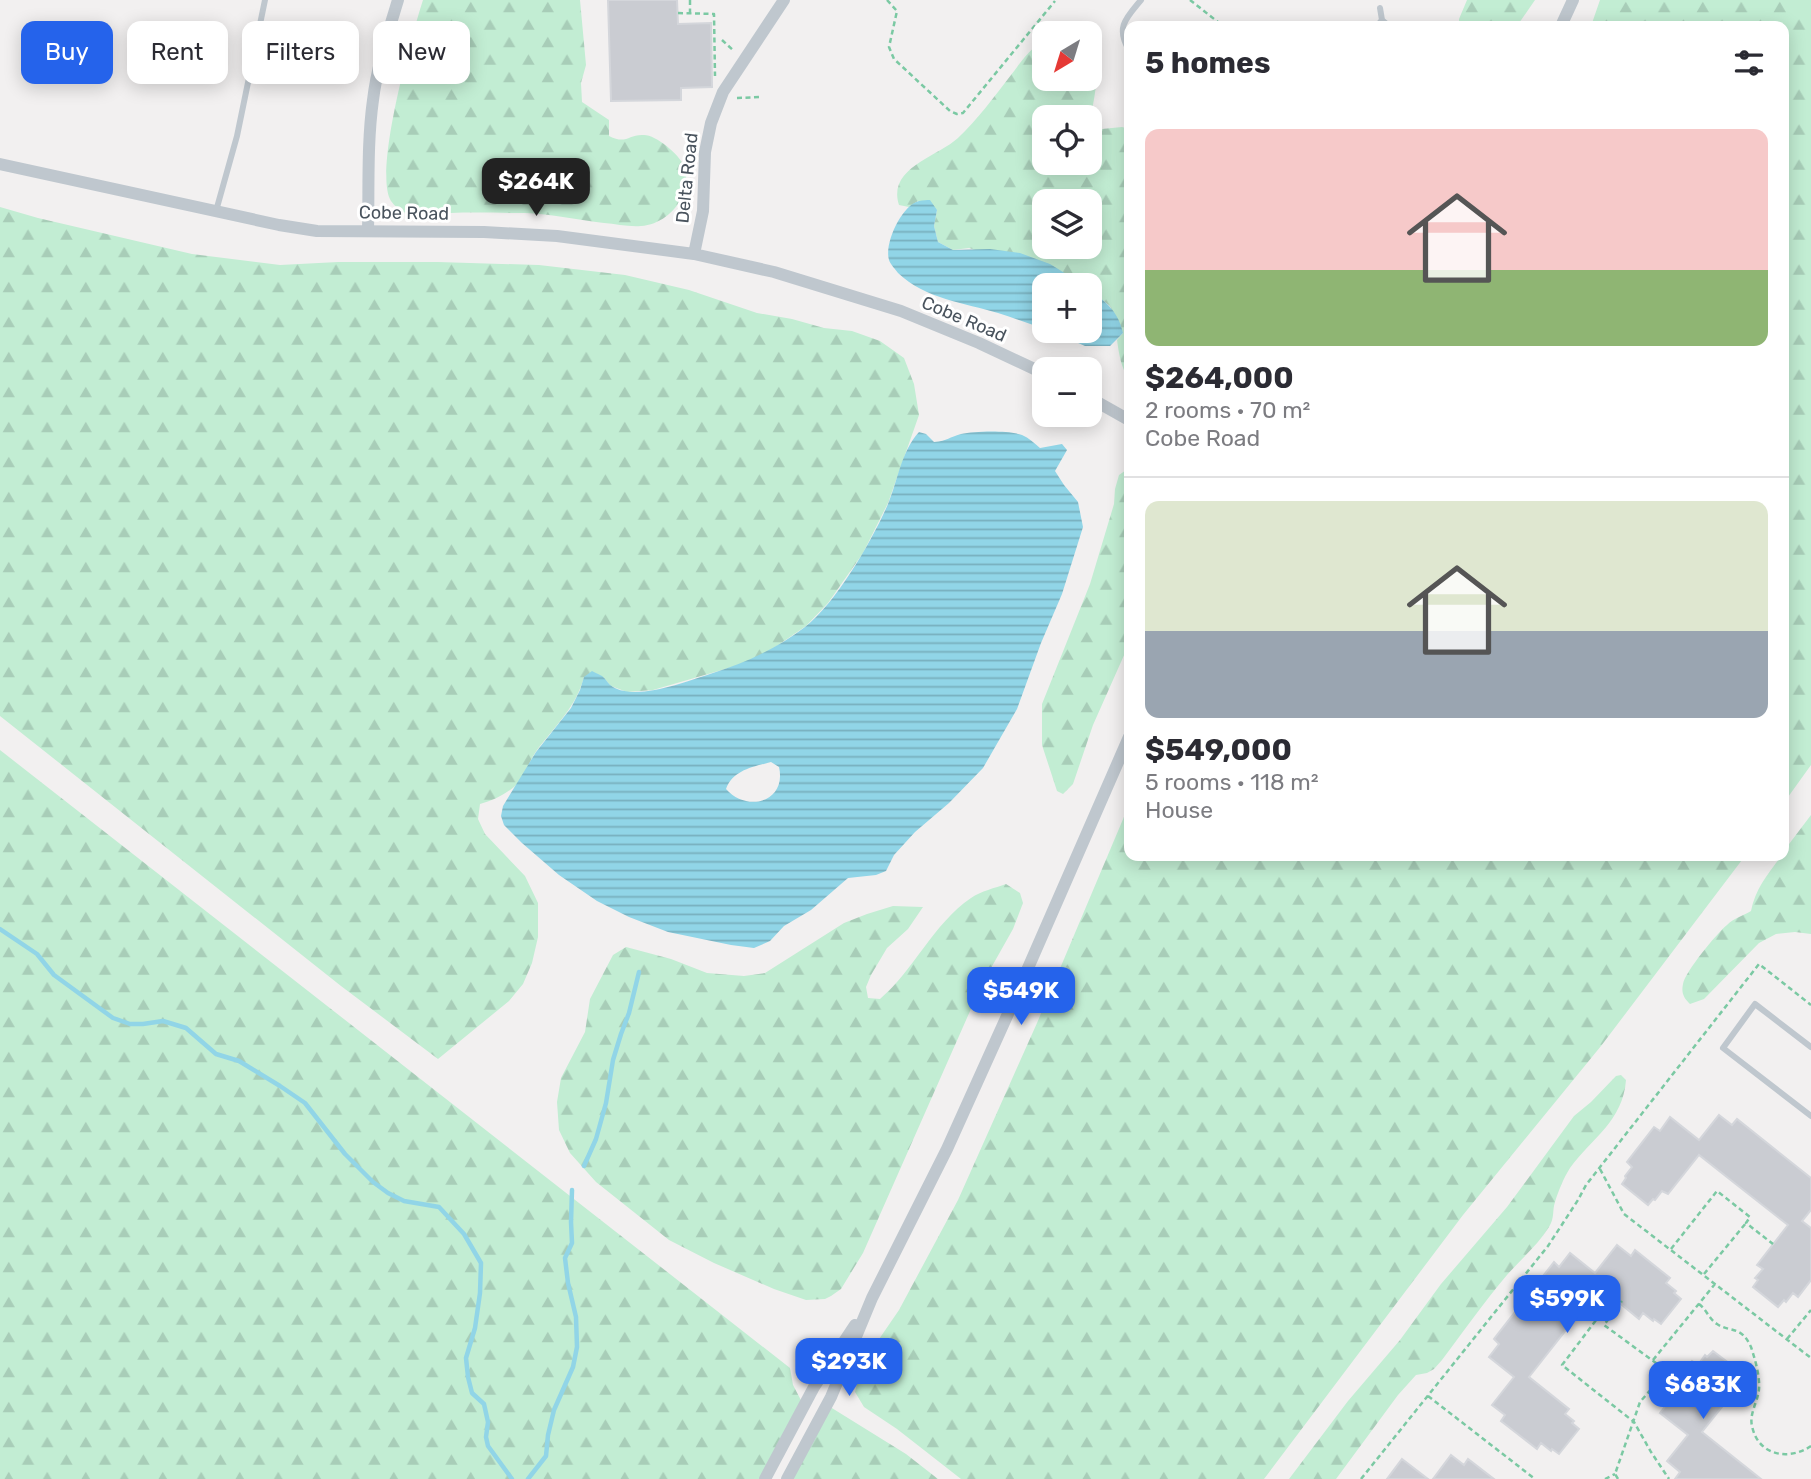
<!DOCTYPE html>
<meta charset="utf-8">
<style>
:root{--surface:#fff;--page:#f7f7f7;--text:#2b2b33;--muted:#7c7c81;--line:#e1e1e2;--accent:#2563eb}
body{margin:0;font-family:Rubik,sans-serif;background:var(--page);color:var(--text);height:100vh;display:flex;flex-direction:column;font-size:26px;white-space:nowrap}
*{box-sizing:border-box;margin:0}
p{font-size:23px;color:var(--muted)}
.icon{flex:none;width:38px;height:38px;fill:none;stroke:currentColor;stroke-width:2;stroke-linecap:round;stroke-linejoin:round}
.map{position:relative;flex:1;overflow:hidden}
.panel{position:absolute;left:1124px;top:21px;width:665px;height:840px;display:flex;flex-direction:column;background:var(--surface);border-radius:14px;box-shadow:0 4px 18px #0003}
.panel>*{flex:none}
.hud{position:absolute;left:21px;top:21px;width:665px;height:63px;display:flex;gap:14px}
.needle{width:46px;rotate:218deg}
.buttons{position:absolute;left:1032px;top:21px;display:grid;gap:14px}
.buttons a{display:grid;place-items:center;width:70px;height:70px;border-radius:14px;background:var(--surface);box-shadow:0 4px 18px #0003;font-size:35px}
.price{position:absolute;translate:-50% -60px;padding:0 16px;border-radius:14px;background:var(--accent);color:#fff;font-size:23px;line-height:46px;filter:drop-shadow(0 2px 4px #0008)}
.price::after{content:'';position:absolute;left:50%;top:42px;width:21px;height:16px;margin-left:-10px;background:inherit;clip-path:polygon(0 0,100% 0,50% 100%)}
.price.current{background:#222;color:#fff}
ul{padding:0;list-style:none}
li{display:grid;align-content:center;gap:14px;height:371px;padding:0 21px}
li+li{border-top:2px solid var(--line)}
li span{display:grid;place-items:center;height:217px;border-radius:14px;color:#555}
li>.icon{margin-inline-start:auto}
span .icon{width:126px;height:126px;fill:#fffc;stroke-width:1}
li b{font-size:30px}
h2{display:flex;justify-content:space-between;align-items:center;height:84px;padding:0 21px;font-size:30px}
.pill{padding:0 24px;border-radius:14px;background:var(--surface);box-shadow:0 4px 18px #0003;font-size:24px;line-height:63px}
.pill.current{background:var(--accent);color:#fff}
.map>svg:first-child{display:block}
</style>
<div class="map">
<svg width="1811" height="1479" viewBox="0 0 1811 1479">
<defs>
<pattern id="forest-firs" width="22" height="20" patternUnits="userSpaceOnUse" patternTransform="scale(1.75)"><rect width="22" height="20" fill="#c2edd3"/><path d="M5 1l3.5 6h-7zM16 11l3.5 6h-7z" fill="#a8cdb8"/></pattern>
<pattern id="water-rules" width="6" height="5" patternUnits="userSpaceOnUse" patternTransform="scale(1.75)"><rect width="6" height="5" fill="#91d5e7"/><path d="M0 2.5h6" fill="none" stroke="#78afbe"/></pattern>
</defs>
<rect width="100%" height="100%" fill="#f2f0f0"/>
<path fill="url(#forest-firs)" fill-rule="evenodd" d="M423 0H580L586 65 581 83 582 102 609 120V136C627 145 628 134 644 135 656 135 679 154 684 166 688 176 686 187 682 197 675 212 659 225 641 226 629 227 616 224 604 223 578 220 551 214 525 213 500 213 475 212 451 213 436 213 417 217 403 212 399 210 394 205 391 201 373 173 412 34 423 0Z
M1467 0H1535L1517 26H1459V19Z
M1600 0H1811V765L1783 804V26H1591Z
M1045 40V79H1090V55C1105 78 1087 113 1093 122 1095 125 1099 126 1102 129L1122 127 1129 129V379C1121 368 1119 354 1117 340L1123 333 1110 306 1090 290V285H1084L1080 282 969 248 953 250 938 242 934 226 937 210 918 201 909 207 899 205C887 168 937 157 958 138 978 119 994 97 1011 75 1021 62 1030 48 1045 40ZM1045 117H1090V163H1045ZM1045 201H1090V247H1045Z
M0 207 38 218 192 254 280 265 338 262H438L539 265 625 275 689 290 757 313 792 319 824 328 852 331 880 341 904 358 914 384 919 415 888 503 863 553 828 603 806 626 768 652 739 665 653 690 627 692 611 686 603 677H584C576 707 555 726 537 750 529 761 524 779 514 787 504 795 492 801 480 804L478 819 485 834 525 876 538 903V937L532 963 523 984 509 1001 438 1059 341 986 0 716Z
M1129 468V644L1093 725 1073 784 1063 794 1057 791 1042 745V704L1090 584 1114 504 1115 489 1119 475Z
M0 750 790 1368 793 1385 804 1406 765 1479H0Z
M1129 805V856H1745L1601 1046 1463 1215 1264 1479H961L897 1429 864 1407 855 1392 862 1364 899 1310 958 1200 1037 1023Z
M1811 815V934L1795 932 1776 934 1759 943 1704 999 1690 1004C1684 998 1681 993 1683 984 1685 972 1717 933 1727 925 1734 918 1743 916 1751 911 1755 889 1768 874 1781 856H1783V852Z
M1006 884 1020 893 1023 903 1013 929 982 984 863 1253 841 1289 831 1296 825 1299 806 1300 774 1289 714 1263 669 1240 596 1182 570 1153 559 1130 557 1102 561 1078 585 1032 590 999 613 955 626 947 671 959 707 973 744 976 765 973 844 923 867 914 893 906 923 907 908 929 887 948 871 975 866 987 868 998 880 999C914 970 933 924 971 898 981 891 995 888 1006 884Z
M1621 1075 1626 1080C1623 1121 1592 1138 1570 1168 1564 1177 1558 1192 1555 1202 1552 1211 1555 1217 1549 1227 1537 1246 1521 1259 1507 1275 1484 1302 1463 1332 1442 1360L1434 1369 1427 1373 1416 1375 1398 1395 1336 1479H1289L1348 1401 1400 1340 1441 1284 1507 1207 1574 1116 1591 1102 1616 1076Z
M827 1405 906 1454 938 1479H787Z"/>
<path fill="url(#water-rules)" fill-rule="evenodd" d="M930 200 937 210 934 226 938 242 953 250 990 249 1020 253 1050 264 1084 285H1045V329C1029 324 1014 318 998 313 965 303 925 299 898 273 896 270 890 264 889 260 884 243 902 205 919 201 923 200 927 200 930 200Z
M1090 290C1107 303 1118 311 1123 333L1110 346H1085L1051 331H1090Z
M919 432 926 434 934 442C948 441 949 437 961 434 975 431 1008 430 1022 435 1029 438 1034 443 1040 448L1062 444 1067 450 1055 471 1064 485 1078 502 1083 527 1062 594 1041 643 1017 709 983 768 949 803 915 832 894 855 886 871 876 875 848 878 811 910 784 926 770 941 754 948 731 945 668 932 629 917 597 901 559 875 522 843 504 825 501 816 503 806 536 752 571 708 580 690 584 677 592 671C595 673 599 674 602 676 606 679 608 684 613 687 637 701 685 682 710 674 745 663 776 649 805 627 836 603 872 541 888 504 898 480 901 452 919 432ZM771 762 779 767C787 802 747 813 726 789 733 770 753 767 771 762Z"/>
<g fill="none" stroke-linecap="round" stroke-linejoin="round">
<path stroke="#91d5e7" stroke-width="4.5" d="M0 929 37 954 54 975 113 1018 130 1024H143L163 1021 186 1028 216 1054 239 1061 280 1086 305 1103 345 1154 373 1182 388 1193 404 1201 439 1207 464 1234 481 1263 480 1293 475 1328 466 1358 468 1377 472 1393 484 1404 488 1422 486 1437 488 1446 512 1479
M584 1166 596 1139 606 1103 613 1060 621 1034 629 1013 639 972
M528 1479 546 1456 548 1435 554 1410 573 1367 577 1347 576 1317 568 1283 565 1258 572 1243 571 1222 572 1190"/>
</g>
<path fill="#caccd2" stroke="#d4d6db" stroke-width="2" d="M608 0H677L678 24 711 23 712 87 681 88V100L611 101Z
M1719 1115 1732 1125 1737 1119 1811 1178V1210L1802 1221 1811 1228V1280L1798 1297 1793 1293 1786 1302 1784 1300 1778 1307 1753 1287 1758 1280 1755 1278 1763 1269 1757 1265 1788 1225 1737 1185 1699 1155 1668 1194 1662 1191 1655 1200 1653 1199 1648 1205 1622 1184 1626 1178 1625 1176 1632 1167 1627 1162 1654 1127 1660 1131 1670 1117 1699 1140Z
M1617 1245 1631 1256 1635 1250 1670 1278 1666 1283 1676 1291 1674 1293 1681 1299 1661 1324 1654 1319 1653 1321 1643 1313 1639 1319 1600 1287 1529 1377 1569 1409 1565 1414 1574 1421 1572 1423 1579 1429 1559 1454 1552 1449 1551 1451 1541 1443 1537 1449 1501 1421 1505 1415 1492 1405 1514 1377 1489 1357 1499 1344 1494 1339 1554 1262 1559 1267 1570 1253 1595 1273Z
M1713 1351 1738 1370 1733 1377 1735 1379 1728 1388 1733 1393 1702 1432 1761 1479H1675L1680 1472 1667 1461 1688 1435 1660 1413 1670 1400 1665 1396 1692 1361 1698 1365 1705 1355 1707 1357Z
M1451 1455 1464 1465 1468 1459 1494 1479H1433Z
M1402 1459 1428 1479H1387Z"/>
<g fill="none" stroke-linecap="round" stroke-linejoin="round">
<path stroke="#7bc9a3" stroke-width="2.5" stroke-dasharray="5 3.5" stroke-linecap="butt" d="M690 0V14
M887 0 897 11 889 47 894 59 950 111 957 114 963 113 1055 1
M1190 0 1223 26
M678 13 714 14 715 76
M722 40 734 51
M737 98 761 97
M1600 1169 1624 1214 1811 1358
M1671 1249 1717 1191 1750 1217 1746 1223 1773 1244
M1704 1274 1746 1223
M1699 1304C1706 1309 1709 1319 1717 1324 1731 1333 1741 1325 1751 1347 1755 1359 1760 1376 1759 1389 1758 1401 1749 1414 1752 1426 1758 1456 1789 1461 1811 1446
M1585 1310 1597 1319 1562 1365 1634 1422 1651 1452 1669 1479
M1787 1339 1811 1310
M1653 1360 1715 1284
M1667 1371 1678 1379
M1428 1396 1535 1479
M1361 1479 1548 1246 1578 1200 1586 1185 1759 964 1811 1005
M1605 1479 1615 1474
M1618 1479 1615 1474 1640 1402 1667 1371 1604 1325 1622 1301"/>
<path stroke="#bfc7ce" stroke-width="6" d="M1380 8 1382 20
M1377 26 1382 20 1389 26
M1129 50C1115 27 1127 17 1141 0
M216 211 237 136 265 0
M1811 1047 1755 1004 1723 1048 1811 1116"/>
<path stroke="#bfc7ce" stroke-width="12" d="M1561 26 1573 0
M0 164 279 225 317 231 484 232 557 236 694 254 774 272 901 311 979 343 1045 374
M368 230C369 187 367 143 373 100 377 66 388 33 398 0
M694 254 703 211 705 152 711 123 723 92 784 0
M1090 398 1129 420
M765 1479 814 1387 855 1325
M787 1479 831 1397 872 1298 947 1149 1007 1016 1129 737"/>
</g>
<g text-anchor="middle" stroke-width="6" stroke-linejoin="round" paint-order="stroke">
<g font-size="18" fill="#49535d" stroke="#fff">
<text transform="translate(687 178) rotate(-84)" y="6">Delta Road</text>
<text transform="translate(404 213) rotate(1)" y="6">Cobe Road</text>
<text transform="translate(964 319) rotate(23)" y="6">Cobe Road</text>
</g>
</g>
</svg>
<div class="buttons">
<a><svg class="needle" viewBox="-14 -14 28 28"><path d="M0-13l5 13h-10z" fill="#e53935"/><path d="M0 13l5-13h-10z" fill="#7c7c81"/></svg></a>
<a><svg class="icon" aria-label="locate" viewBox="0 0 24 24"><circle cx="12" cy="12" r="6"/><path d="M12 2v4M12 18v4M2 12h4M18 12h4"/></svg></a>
<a><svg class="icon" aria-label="layers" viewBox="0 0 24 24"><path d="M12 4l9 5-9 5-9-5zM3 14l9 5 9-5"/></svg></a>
<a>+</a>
<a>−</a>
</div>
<b class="price current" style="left:536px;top:218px">$264K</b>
<b class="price" style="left:1021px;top:1027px">$549K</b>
<b class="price" style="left:1567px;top:1335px">$599K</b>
<b class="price" style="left:849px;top:1398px">$293K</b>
<b class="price" style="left:1703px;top:1421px">$683K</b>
<div class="hud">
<a class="pill current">Buy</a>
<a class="pill">Rent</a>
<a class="pill">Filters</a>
<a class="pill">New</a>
</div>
<section class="panel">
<h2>5 homes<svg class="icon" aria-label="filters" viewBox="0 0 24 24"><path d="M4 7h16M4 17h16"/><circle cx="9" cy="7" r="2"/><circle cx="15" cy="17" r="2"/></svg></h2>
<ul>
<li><span style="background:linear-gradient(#f6c9c9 65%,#8fb573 0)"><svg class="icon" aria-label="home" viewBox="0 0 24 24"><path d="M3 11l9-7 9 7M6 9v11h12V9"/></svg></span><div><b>$264,000</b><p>2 rooms · 70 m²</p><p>Cobe Road</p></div></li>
<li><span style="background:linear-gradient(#dfe7d0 60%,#9aa5b1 0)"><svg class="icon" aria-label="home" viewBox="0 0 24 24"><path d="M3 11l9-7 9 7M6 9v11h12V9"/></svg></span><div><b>$549,000</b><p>5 rooms · 118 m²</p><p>House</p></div></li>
</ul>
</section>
</div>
